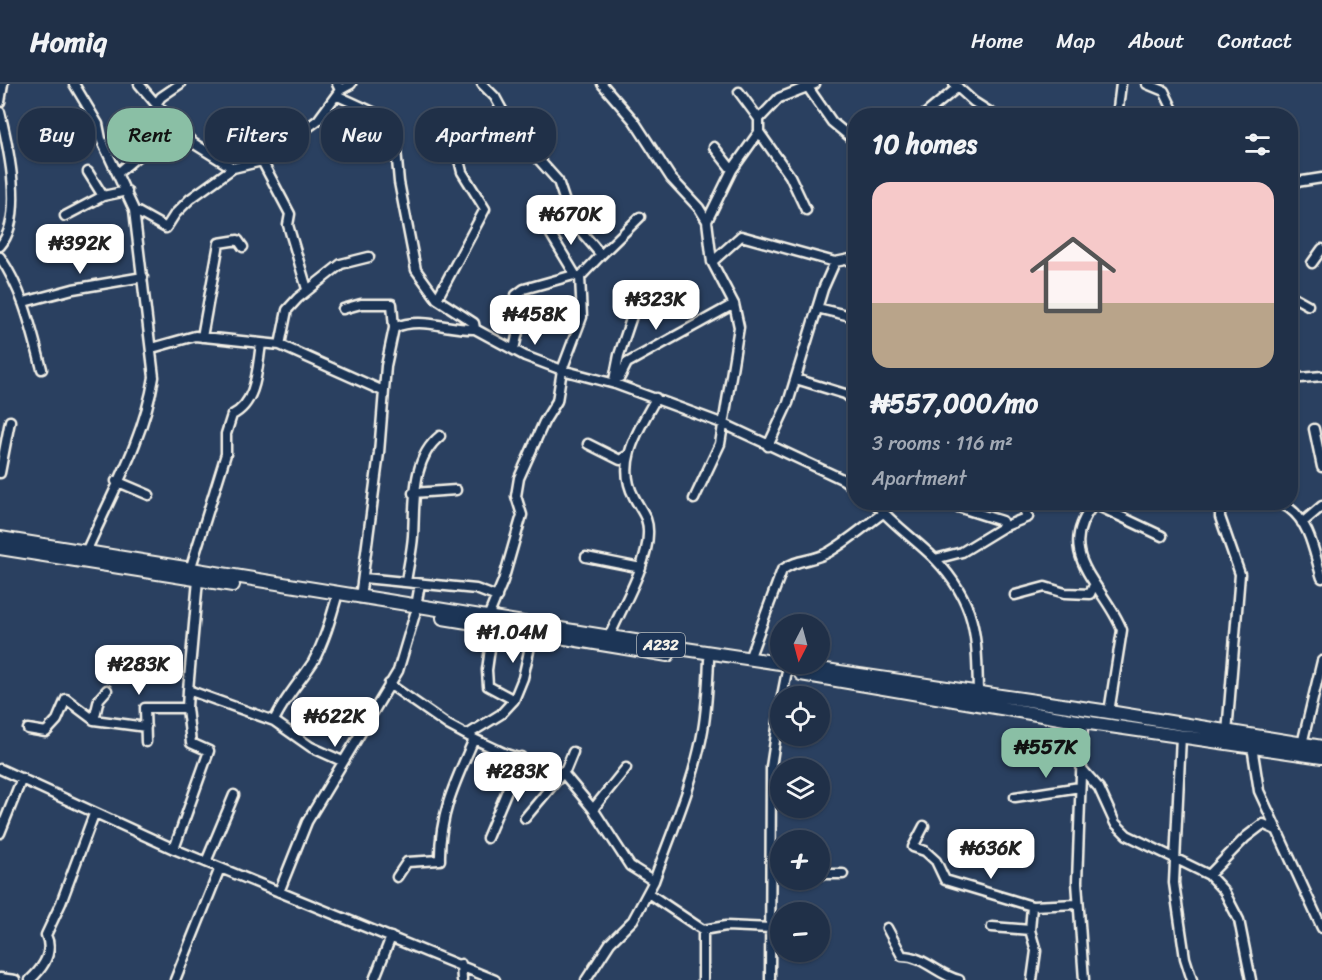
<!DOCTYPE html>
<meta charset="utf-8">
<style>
:root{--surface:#203048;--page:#2d3c52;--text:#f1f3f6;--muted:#a2a9b4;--line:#3d4b60;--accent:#8abfa5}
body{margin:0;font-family:Sriracha,sans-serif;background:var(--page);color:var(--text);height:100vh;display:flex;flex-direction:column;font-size:22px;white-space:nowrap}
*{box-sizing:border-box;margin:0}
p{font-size:20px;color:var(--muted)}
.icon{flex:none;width:33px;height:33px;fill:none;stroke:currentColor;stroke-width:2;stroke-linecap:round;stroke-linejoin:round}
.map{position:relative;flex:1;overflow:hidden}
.details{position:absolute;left:848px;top:24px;width:450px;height:402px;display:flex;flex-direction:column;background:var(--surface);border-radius:24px;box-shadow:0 2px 4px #0004,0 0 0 2px var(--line)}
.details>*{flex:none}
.top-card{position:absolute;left:18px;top:24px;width:570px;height:54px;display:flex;gap:12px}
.needle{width:39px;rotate:186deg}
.controls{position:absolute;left:770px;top:530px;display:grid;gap:12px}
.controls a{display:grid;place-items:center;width:60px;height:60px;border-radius:50%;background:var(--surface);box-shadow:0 2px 4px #0004,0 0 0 2px var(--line);font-size:30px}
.price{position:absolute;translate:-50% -51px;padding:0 14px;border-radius:12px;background:#fff;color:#222;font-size:20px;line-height:39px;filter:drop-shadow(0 2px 3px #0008)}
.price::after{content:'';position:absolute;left:50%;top:36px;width:18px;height:14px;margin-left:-9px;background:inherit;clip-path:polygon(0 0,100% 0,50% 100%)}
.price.selected{background:var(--accent);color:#111}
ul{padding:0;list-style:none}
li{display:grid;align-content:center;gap:12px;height:318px;padding:0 24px}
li+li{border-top:2px solid var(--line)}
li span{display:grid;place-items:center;height:186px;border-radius:18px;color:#555}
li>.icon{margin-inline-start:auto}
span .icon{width:108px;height:108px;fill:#fffc;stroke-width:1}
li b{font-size:26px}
h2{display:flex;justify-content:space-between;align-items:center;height:72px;padding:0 24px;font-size:26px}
.chip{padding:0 21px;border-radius:24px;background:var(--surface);box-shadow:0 2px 4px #0004,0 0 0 2px var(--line);font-size:21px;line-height:54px}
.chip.selected{background:var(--accent);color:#111}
header{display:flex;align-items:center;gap:36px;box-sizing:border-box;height:84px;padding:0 30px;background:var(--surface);border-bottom:2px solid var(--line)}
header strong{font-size:28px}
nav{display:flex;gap:33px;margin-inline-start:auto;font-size:21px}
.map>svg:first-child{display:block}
</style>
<header>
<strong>Homiq</strong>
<nav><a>Home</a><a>Map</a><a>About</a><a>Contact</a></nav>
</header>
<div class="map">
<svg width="1322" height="896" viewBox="0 0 1322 896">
<rect width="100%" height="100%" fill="#2a4060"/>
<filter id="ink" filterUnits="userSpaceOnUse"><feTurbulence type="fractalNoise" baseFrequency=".0167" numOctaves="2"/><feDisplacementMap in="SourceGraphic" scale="12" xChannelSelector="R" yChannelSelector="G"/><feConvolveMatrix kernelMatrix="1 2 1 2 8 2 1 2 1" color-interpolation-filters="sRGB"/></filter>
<g filter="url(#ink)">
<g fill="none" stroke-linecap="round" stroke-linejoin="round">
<defs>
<path id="minor" d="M74 0 98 40 101 55 134 126 154 293C144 355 111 411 86 468
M139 0 156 20
M482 0 495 13 514 48 558 97 566 121 580 146 601 171 580 193 582 233 562 286 557 317 544 338 519 394 516 412 522 431 503 497 488 533
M602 0 634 37 671 94 699 124 707 137 712 178 734 220 739 243 720 360 694 415
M954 0 974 18 996 32
M1147 0 1164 7 1176 32
M807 2 832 38 855 57
M340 6 351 0
M739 8 759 35
M338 12 375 29 391 46 395 54 399 98 416 186 437 215 474 239 475 245 525 272 562 286 615 300 724 340 842 395 855 404
M0 18 3 0
M0 28C8 62 25 133 0 162
M923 32 958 3
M1117 32 1121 0
M175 40 156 20 161 13 180 0
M759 48 790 92 806 126
M714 63 732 86
M262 77 290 130 288 141 307 205
M88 88 103 112
M118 89 175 40 193 59 233 84
M1290 99 1322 94
M134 126 166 144 175 130 190 115 233 84 262 77 318 36 340 6 337 0
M65 132 103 112 127 107
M707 137 732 86 759 48V35L779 14 815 0
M550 149 576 192
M601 171 640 133
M0 173C24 209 31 244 42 285
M712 178 741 152 835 178 855 174
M1312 179 1322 165
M1290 211 1308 221
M437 215 485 125 462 88 458 72 514 48
M24 218 73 205 143 193
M817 224 855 233
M343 225 361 220H392L394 244
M202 253 219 159 238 156 243 163
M280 261 287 226 298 214 341 180 369 173
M152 264 195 252 280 261 383 307
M514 265 520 239 516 211 524 205 574 191
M796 295 845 310 855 318
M1290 295 1322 292
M614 296 619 271 636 220
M615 300 614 296 620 293 627 279 734 220
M1314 345 1322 383
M588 360 620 376 628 371
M768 362 788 319 823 205 835 178
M0 389 10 337
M116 397 149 411
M413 409 456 406
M874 418C892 440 915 455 935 475 977 519 977 552 978 610
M1099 418 1094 420C1052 471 1105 501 1122 546L1109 628
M1220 418V433L1240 490 1227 649
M1275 418C1279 421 1285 421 1289 424 1311 440 1314 470 1322 494
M1094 420 1162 452
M1302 439 1322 422
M1003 443 1028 433 1019 418
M586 473 641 484
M935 475 962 468 1003 443 1002 437 955 422
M190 486 226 370V350L232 331C257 319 257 285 261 260
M364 494 476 505 497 513
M198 496 188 606 274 637
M406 498C408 483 412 467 413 452 415 418 411 375 440 352
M1015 511 1045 503 1065 509 1090 510 1094 501
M360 514 379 369 386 282 394 244C421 232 447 246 475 245
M336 516C330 537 324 558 313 578 300 598 284 615 274 637L311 663 342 677
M416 522 420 500
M493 543 487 586 488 602 514 616 523 594 533 549
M609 553C621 525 648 480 648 450 649 433 641 427 634 413 615 378 640 344 656 314
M749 575 782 486C798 474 812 478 829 468 848 457 865 442 883 429
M389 600 448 641 474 655 506 670 563 689 593 725 630 782 654 797C672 747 694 698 703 646 707 623 708 599 709 576
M782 612 787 587
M94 636 99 615 107 606
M1083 638 1077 798 1084 896
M28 645 46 648 57 636 66 615 94 636 146 643
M467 651 501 630 514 616
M1181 652 1174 799 1185 874 1192 896
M146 658 145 624H187
M1302 660 1322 577
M1252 662 1259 707 1322 844
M0 685 174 765 495 896
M1082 685 1099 704 1115 739 1127 751 1209 791 1224 807 1239 836 1251 896
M1015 713 1080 703
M593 725 626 684
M525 734 566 685 573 668
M924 742 913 763 925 767 936 777 945 796 1032 822 1077 820
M0 749 22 694
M487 754 521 673
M174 765 209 667 191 659 187 624 188 606
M206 778 234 711
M819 790H843
M1209 791 1246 753 1263 740 1274 745
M397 793 407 778 440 776C439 730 456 696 474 655
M279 808 307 738 398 587 415 530
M648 809 703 846 726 842 771 844
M992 843 1030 846
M887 844 902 872C924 872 938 891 959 896
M703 846V896
M461 880 462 896
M0 894 15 896
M30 896C43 884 54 868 46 851L61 819 94 730
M175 896 220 784
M374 896 391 853
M586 896 610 859 633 836 654 797
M770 896 771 683 780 624
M1032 896 1036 867 1030 846 1032 822"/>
<path id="highway" d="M0 454 672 563 1109 628 1322 663
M0 464 233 501
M443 534 668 571
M801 590 1083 638 1322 673"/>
</defs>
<use href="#minor" stroke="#f4f1e8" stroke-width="13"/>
<use href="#highway" stroke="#f4f1e8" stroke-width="16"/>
<use href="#minor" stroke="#1d3557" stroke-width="8"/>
<use href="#highway" stroke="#1d3557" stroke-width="12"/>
</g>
</g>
<g text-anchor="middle" stroke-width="6" stroke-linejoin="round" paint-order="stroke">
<rect fill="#1d3557" stroke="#b4b9bc" stroke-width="1.5" x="637" y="549" width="48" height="24" rx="4.5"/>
<g font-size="15" font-weight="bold" fill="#f4f1e8">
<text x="661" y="566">A232</text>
</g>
</g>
</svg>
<div class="controls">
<a><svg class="needle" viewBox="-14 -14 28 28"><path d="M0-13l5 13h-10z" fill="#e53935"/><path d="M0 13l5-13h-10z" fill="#a2a9b4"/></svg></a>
<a><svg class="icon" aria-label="locate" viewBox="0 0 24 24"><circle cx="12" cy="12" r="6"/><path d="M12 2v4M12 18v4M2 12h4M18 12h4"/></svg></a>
<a><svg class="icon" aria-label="layers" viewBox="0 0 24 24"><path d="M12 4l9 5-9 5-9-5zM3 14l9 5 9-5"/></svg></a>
<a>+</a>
<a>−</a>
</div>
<b class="price" style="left:571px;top:162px">₦670K</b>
<b class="price" style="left:80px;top:191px">₦392K</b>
<b class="price" style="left:656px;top:247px">₦323K</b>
<b class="price" style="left:535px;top:262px">₦458K</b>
<b class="price" style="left:513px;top:580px">₦1.04M</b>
<b class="price" style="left:139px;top:612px">₦283K</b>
<b class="price" style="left:335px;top:664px">₦622K</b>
<b class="price selected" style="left:1046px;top:695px">₦557K</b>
<b class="price" style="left:518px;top:719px">₦283K</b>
<b class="price" style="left:991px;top:796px">₦636K</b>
<div class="top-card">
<a class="chip">Buy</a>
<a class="chip selected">Rent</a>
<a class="chip">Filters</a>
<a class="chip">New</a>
<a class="chip">Apartment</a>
</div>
<section class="details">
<h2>10 homes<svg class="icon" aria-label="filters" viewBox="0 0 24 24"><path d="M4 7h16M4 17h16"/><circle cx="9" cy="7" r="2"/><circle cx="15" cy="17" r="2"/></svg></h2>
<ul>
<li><span style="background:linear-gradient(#f6c9c9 65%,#b9a48a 0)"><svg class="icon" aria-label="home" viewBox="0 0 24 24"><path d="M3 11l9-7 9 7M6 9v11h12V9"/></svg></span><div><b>₦557,000/mo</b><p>3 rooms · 116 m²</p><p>Apartment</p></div></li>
</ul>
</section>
</div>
